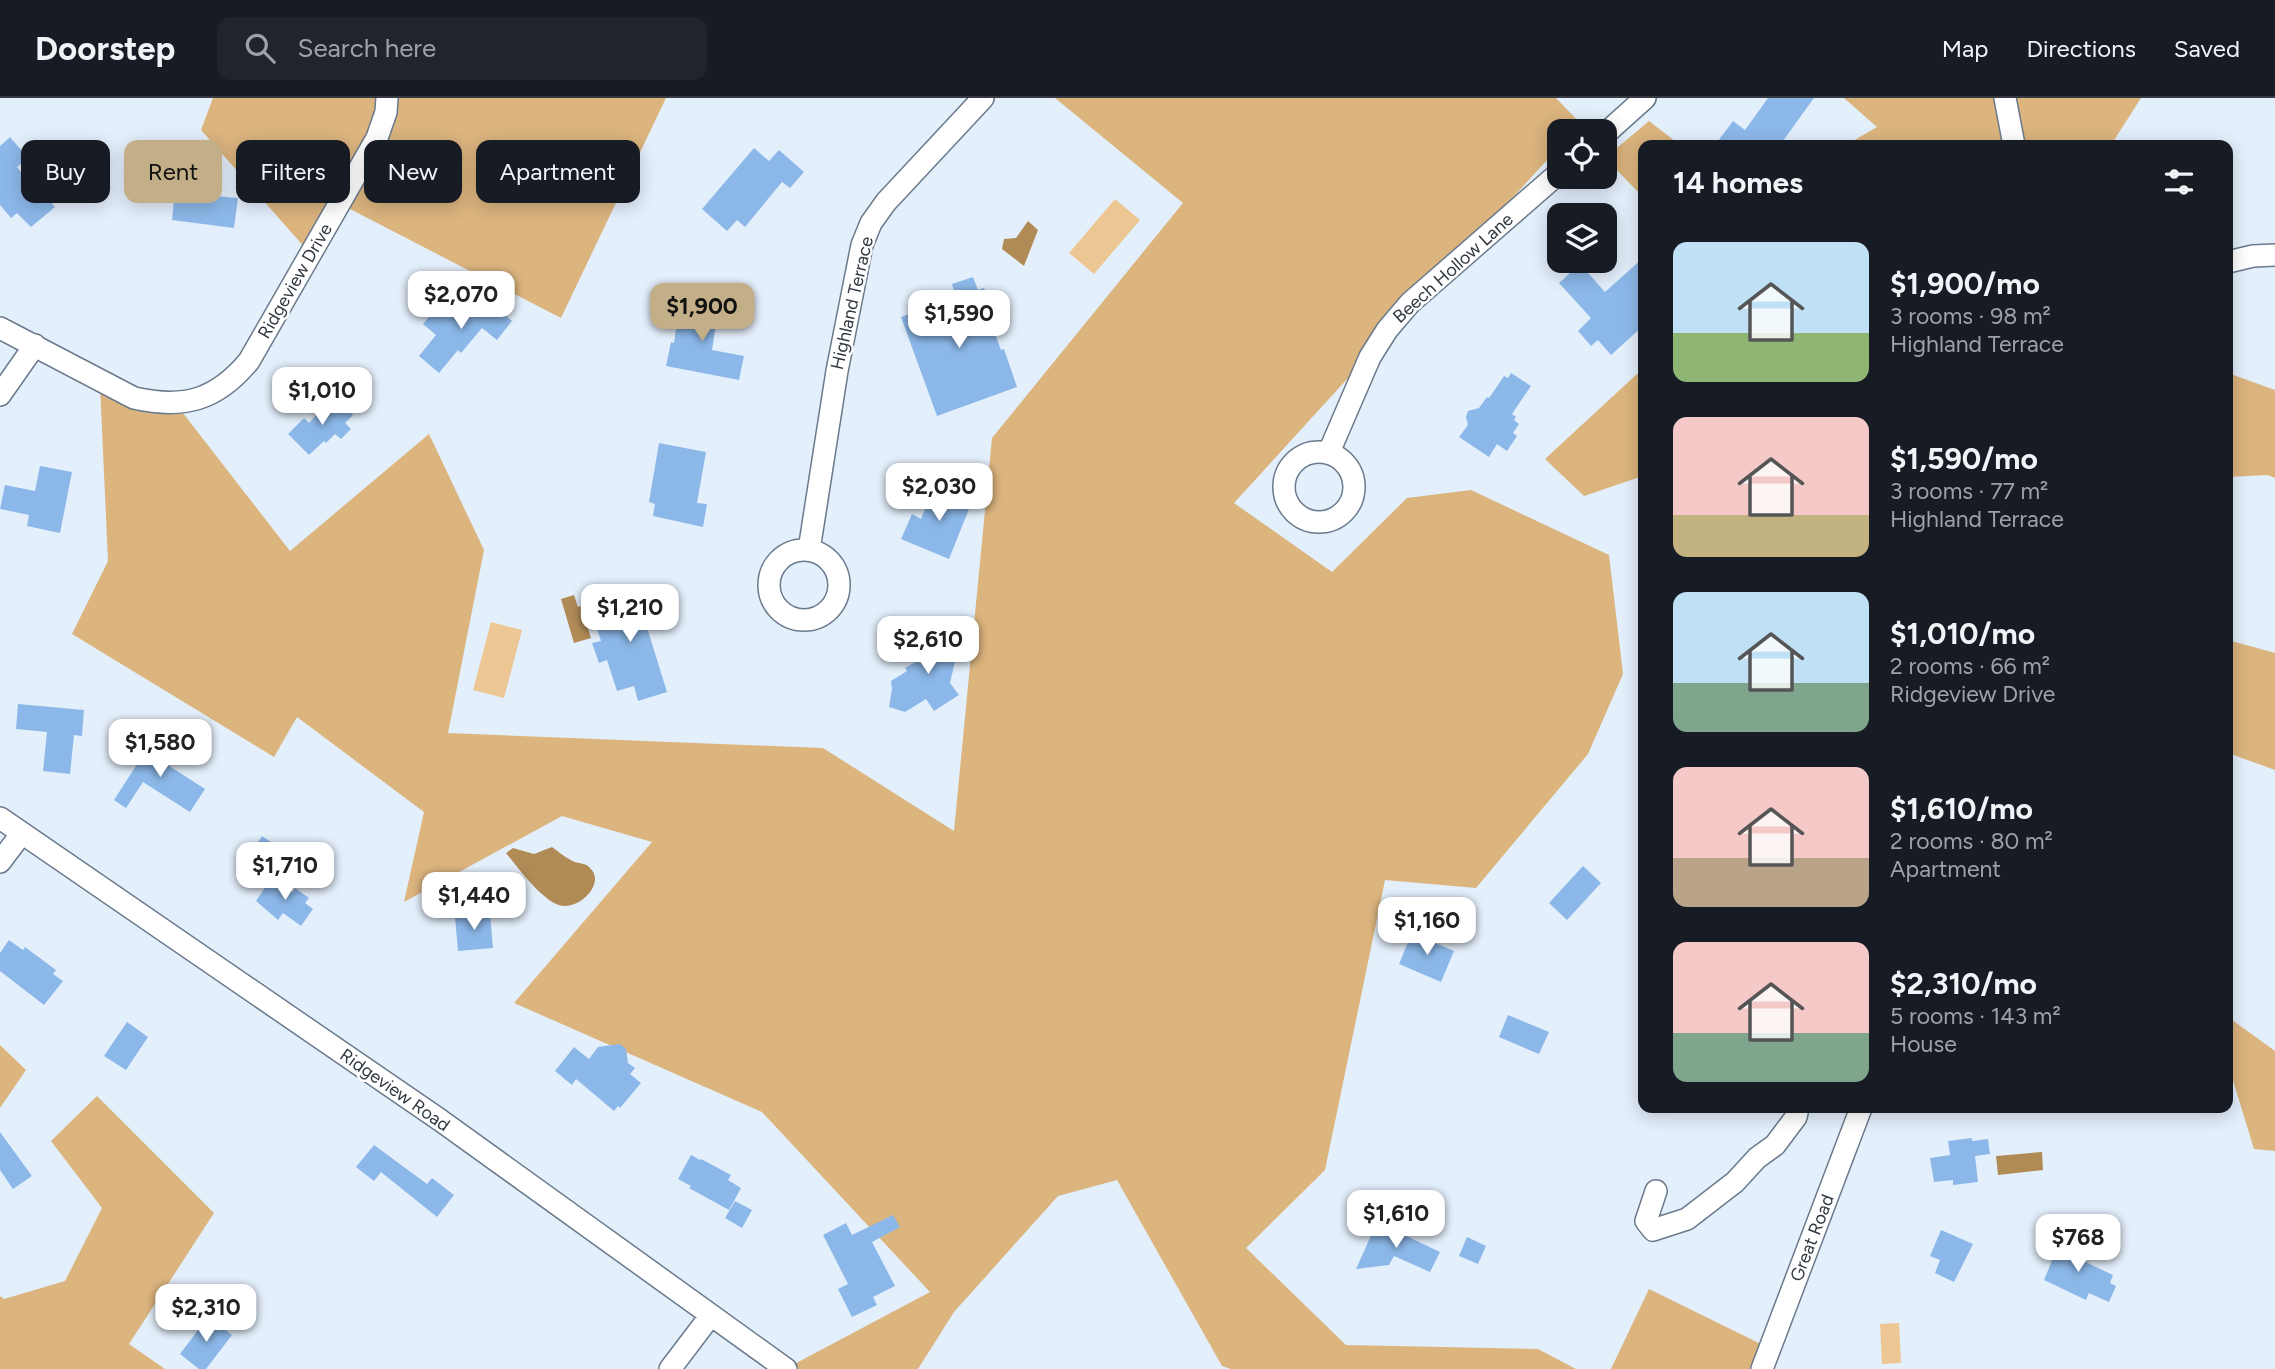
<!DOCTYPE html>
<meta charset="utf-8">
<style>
:root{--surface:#171b24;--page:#20242c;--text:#f1f3f6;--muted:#9ea1a6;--line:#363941;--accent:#c3af87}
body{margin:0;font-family:Figtree,sans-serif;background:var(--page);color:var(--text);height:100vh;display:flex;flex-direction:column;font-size:26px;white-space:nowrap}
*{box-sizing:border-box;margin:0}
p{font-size:23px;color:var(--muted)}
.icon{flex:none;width:38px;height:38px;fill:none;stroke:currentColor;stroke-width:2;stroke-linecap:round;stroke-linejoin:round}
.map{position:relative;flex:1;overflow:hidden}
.details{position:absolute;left:1638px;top:42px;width:595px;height:973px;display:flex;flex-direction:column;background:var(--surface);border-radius:14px;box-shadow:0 4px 18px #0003}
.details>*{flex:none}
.hud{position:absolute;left:21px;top:42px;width:665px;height:63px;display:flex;gap:14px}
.fabs{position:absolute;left:1547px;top:21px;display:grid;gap:14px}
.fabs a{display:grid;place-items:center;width:70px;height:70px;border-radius:14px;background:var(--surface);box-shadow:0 4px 18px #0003;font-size:35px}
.price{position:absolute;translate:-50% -60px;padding:0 16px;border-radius:14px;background:#fff;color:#222;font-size:23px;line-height:46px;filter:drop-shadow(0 2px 4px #0008)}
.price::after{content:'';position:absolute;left:50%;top:42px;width:21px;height:16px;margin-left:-10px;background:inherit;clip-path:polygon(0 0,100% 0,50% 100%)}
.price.current{background:var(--accent);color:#111}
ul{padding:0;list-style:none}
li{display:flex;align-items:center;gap:21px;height:175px;padding:0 35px}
li span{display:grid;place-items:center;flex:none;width:196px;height:140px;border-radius:14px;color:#555}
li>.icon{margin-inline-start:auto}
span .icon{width:84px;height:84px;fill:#fffc;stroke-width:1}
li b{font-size:30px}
h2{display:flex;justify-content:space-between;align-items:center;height:84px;padding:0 35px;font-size:30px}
.chip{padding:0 24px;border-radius:14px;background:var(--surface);box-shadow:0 4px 18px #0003;font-size:24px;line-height:63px}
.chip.current{background:var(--accent);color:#111}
header{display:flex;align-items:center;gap:42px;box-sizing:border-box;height:98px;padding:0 35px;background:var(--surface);border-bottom:2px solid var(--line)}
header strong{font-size:33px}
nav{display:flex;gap:38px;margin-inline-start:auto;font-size:24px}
.search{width:490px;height:63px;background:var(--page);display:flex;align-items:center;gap:18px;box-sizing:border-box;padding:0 24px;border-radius:14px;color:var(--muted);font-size:26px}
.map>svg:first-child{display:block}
</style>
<header>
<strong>Doorstep</strong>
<div class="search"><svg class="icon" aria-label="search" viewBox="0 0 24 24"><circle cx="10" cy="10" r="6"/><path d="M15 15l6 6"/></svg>Search here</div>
<nav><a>Map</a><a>Directions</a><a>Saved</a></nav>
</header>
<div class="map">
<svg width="2275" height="1271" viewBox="0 0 2275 1271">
<rect width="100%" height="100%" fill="#e4effc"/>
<path fill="#ecc794" d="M1115 101 1140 122 1094 176 1069 155Z
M491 524 522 532 504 600 473 592Z
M1899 1225 1901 1265 1882 1266 1880 1226Z"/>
<path fill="#dbb47e" d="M213 0H666L561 220 348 110 314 160 201 32Z
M1055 0H1556L1581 26 1574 33H1559V49L1234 405 1332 474 1407 400 1471 392 1609 457 1623 576 1588 656 1476 790 1385 782 1325 1072 1246 1150 1346 1247 1538 1251 1576 1271H1231L1222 1268 1117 1082 1058 1098 954 1214 918 1271H785L930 1194 762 1014 514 905 652 744 562 718 404 804 424 714 297 619 274 659 72 536 108 463 100 287 169 297 290 453 429 336 484 452 448 635 823 650 954 733 992 340 1183 105Z
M1844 0H2141L2111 47H1846L1877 29Z
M1649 23 1680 47H1643V99L1605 60Z
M2228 275 2275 292V380L2268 377 2228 379Z
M1637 276 1643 279V378L1584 398 1545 361Z
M2228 542 2275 555V672L2228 655Z
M2228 919 2275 953V1053L2254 1051 2228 966Z
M0 947 26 972 0 1010Z
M97 998 214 1115 129 1246 165 1271H0V1198L4 1201 65 1183 102 1110 51 1043Z
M1649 1191 1771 1251 1760 1271H1611Z"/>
<path fill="#b18b56" d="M1028 123 1038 132 1024 168 1002 151 1004 141 1016 140Z
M574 497 578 509 581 508 591 540 574 545 561 501Z
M552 749C559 754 567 761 575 764 581 766 586 765 590 770 607 785 577 816 556 806 538 797 519 771 506 755L513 750 534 756Z
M2042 1054 2043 1072 1998 1077 1996 1058Z"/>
<path fill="#8cb8e9" d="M1768 0H1814L1780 47H1715L1733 23 1745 32Z
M10 39 28 60 17 69 40 97 43 95 55 109 31 129 17 115 11 120 0 107V48Z
M754 50 769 63 779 52 804 74 790 90 782 84 745 129 737 122 727 133 702 111Z
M176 82 206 85 205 97 238 100 234 130 172 122Z
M1643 160V228L1611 257 1598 242 1591 248 1578 233 1591 220 1559 185 1580 166 1605 194Z
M973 179 978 192 984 190 992 212 987 214 1001 252 1004 251 1017 289 937 318 901 219 956 200 952 186Z
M694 195 717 199 712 225 716 226 712 252 744 258 739 282 666 268 671 244 674 245 678 218 690 221Z
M483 198 512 223 497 242 482 230 461 255 458 252 439 275 419 258 436 237 423 226 439 207 452 218 456 214 464 220Z
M1511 275 1531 288 1512 316 1516 319 1514 322 1519 326 1513 335 1517 338 1507 353 1497 346 1489 359 1459 339 1468 327 1466 319 1468 313 1479 310 1487 299 1489 300 1504 278 1508 280Z
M334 298 353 317 345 325 351 331 341 341 335 336 326 345 324 343 309 357 288 336 304 320 309 325Z
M659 345 706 354 697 405 707 406 703 429 653 418 655 406 649 404Z
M40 368 72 374 60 435 27 428 29 417 0 411 5 387 35 393Z
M939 387 973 401 949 461 901 441 912 416 921 421 930 399 934 401Z
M654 492 662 518 645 523 667 594 638 603 634 588 617 593 607 562 599 565 592 545 601 543 591 512Z
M926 534 960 542 950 585 959 597 934 613 926 601 905 614 889 609 892 591 891 583 907 573 905 570 919 562Z
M18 606 84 612 82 638 74 637 70 676 43 673 47 634 16 631Z
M156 637 171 647 160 662 205 691 190 714 143 684 126 710 114 702Z
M262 738 281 751 264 777 245 764Z
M1583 768 1601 785 1567 822 1549 805Z
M272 779 293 794 295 790 309 800 305 805 313 811 301 828 283 815 278 822 256 803Z
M490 816 493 850 458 853 455 819Z
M1412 835 1454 853 1441 884 1399 866Z
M9 842 23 852 25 849 56 872 53 876 63 883 44 907 0 873V855Z
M1508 917 1549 934 1539 956 1499 939Z
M127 924 148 939 126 972 104 958Z
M620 946 626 951 628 965 635 970 630 976 641 985 620 1010 618 1008 614 1013 576 981 572 987 555 973 574 949 589 961 598 949Z
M0 1034 32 1078 13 1091 0 1072Z
M1972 1040V1043L1988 1041 1990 1056 1975 1058 1978 1084 1953 1087V1082L1934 1084 1930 1060 1950 1057 1948 1043Z
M374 1047 427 1086 432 1080 454 1097 437 1119 381 1074 374 1083 356 1069Z
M691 1057 700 1062 701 1061 731 1077 728 1082 741 1090 729 1112 689 1090 691 1088 678 1081Z
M735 1103 752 1112 742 1130 725 1120Z
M893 1117 900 1129 872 1144 895 1188 873 1199 877 1207 852 1219 838 1191 848 1186 823 1137 846 1125 852 1137Z
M1377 1124 1440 1154 1430 1174 1394 1158 1389 1167 1356 1171Z
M1941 1132 1973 1146 1954 1184 1935 1175 1940 1162 1930 1158Z
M1467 1139 1486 1148 1478 1166 1459 1158Z
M2061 1141 2081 1151 2077 1160 2113 1177 2110 1185 2116 1188 2109 1204 2089 1195 2086 1202 2044 1182Z
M208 1219 232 1237 206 1271H199L180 1256Z"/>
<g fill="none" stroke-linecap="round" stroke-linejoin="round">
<defs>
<path id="minor" d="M2005 0 2014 47
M1605 36 1645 0
M2228 164 2253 158 2275 157
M0 230 134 300C183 311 216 303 249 263L377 40 386 14 387 0
M0 297 35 247
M1284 389a35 35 0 1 1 70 0a35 35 0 1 1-70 0Z
M1329 354 1370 259 1387 232 1410 205 1559 75
M809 452 837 273 862 147 871 125 886 104 983 0
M769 487a35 35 0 1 1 70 0a35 35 0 1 1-70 0Z
M0 720 440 1022 786 1271
M0 764 22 735
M1656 1093 1646 1123 1653 1132 1687 1121 1735 1084 1757 1060 1775 1047 1796 1019 1798 1010
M670 1271 711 1217
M1762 1271 1861 1010"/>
</defs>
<use href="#minor" stroke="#6a7a8c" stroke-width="24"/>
<use href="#minor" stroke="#fff" stroke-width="21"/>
</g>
<g text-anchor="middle" stroke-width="5" stroke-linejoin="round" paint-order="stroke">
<g font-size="18" fill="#313840" stroke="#fff">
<text transform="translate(1453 170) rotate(-42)" y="6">Beech Hollow Lane</text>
<text transform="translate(295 183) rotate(-60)" y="6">Ridgeview Drive</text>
<text transform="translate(852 205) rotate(-77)" y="6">Highland Terrace</text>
<text transform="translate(395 992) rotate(35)" y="6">Ridgeview Road</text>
<text transform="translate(1812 1140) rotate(-69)" y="6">Great Road</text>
</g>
</g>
</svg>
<div class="fabs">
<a><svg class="icon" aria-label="locate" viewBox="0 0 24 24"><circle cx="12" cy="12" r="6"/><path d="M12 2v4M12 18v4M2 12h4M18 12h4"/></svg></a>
<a><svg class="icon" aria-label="layers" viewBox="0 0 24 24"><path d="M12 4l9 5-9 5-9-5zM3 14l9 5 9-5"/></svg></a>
</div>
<b class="price" style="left:461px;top:233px">$2,070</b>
<b class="price current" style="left:702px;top:245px">$1,900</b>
<b class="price" style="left:959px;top:252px">$1,590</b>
<b class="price" style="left:322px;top:329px">$1,010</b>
<b class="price" style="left:939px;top:425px">$2,030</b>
<b class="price" style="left:630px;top:546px">$1,210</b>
<b class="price" style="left:928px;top:578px">$2,610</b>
<b class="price" style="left:160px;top:681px">$1,580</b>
<b class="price" style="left:285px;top:804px">$1,710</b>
<b class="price" style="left:474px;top:834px">$1,440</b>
<b class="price" style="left:1427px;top:859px">$1,160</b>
<b class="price" style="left:1396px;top:1152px">$1,610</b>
<b class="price" style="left:2078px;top:1176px">$768</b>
<b class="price" style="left:206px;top:1246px">$2,310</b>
<div class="hud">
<a class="chip">Buy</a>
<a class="chip current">Rent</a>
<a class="chip">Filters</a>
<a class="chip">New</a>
<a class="chip">Apartment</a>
</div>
<section class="details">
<h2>14 homes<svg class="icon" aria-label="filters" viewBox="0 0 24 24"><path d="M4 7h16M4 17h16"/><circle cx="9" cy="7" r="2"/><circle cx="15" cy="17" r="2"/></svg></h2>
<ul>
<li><span style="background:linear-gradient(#bfe0f5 65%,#8fb573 0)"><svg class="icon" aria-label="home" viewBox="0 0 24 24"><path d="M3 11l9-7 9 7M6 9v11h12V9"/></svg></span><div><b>$1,900/mo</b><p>3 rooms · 98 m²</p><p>Highland Terrace</p></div></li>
<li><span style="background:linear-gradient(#f6c9c9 70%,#c2b280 0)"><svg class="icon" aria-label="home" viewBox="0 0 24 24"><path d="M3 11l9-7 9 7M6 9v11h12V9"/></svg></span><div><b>$1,590/mo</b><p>3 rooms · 77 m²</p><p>Highland Terrace</p></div></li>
<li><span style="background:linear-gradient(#bfe0f5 65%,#7fa58c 0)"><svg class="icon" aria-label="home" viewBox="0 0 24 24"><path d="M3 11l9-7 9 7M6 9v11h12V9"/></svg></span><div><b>$1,010/mo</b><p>2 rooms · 66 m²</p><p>Ridgeview Drive</p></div></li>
<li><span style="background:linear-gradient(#f6c9c9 65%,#b9a48a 0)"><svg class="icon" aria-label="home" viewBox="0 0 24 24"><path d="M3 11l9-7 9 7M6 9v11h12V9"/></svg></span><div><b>$1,610/mo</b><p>2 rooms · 80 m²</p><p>Apartment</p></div></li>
<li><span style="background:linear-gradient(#f6c9c9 65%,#7fa58c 0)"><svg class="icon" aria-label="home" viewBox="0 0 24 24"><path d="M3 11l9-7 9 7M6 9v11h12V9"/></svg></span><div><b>$2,310/mo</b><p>5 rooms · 143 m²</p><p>House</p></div></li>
</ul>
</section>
</div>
